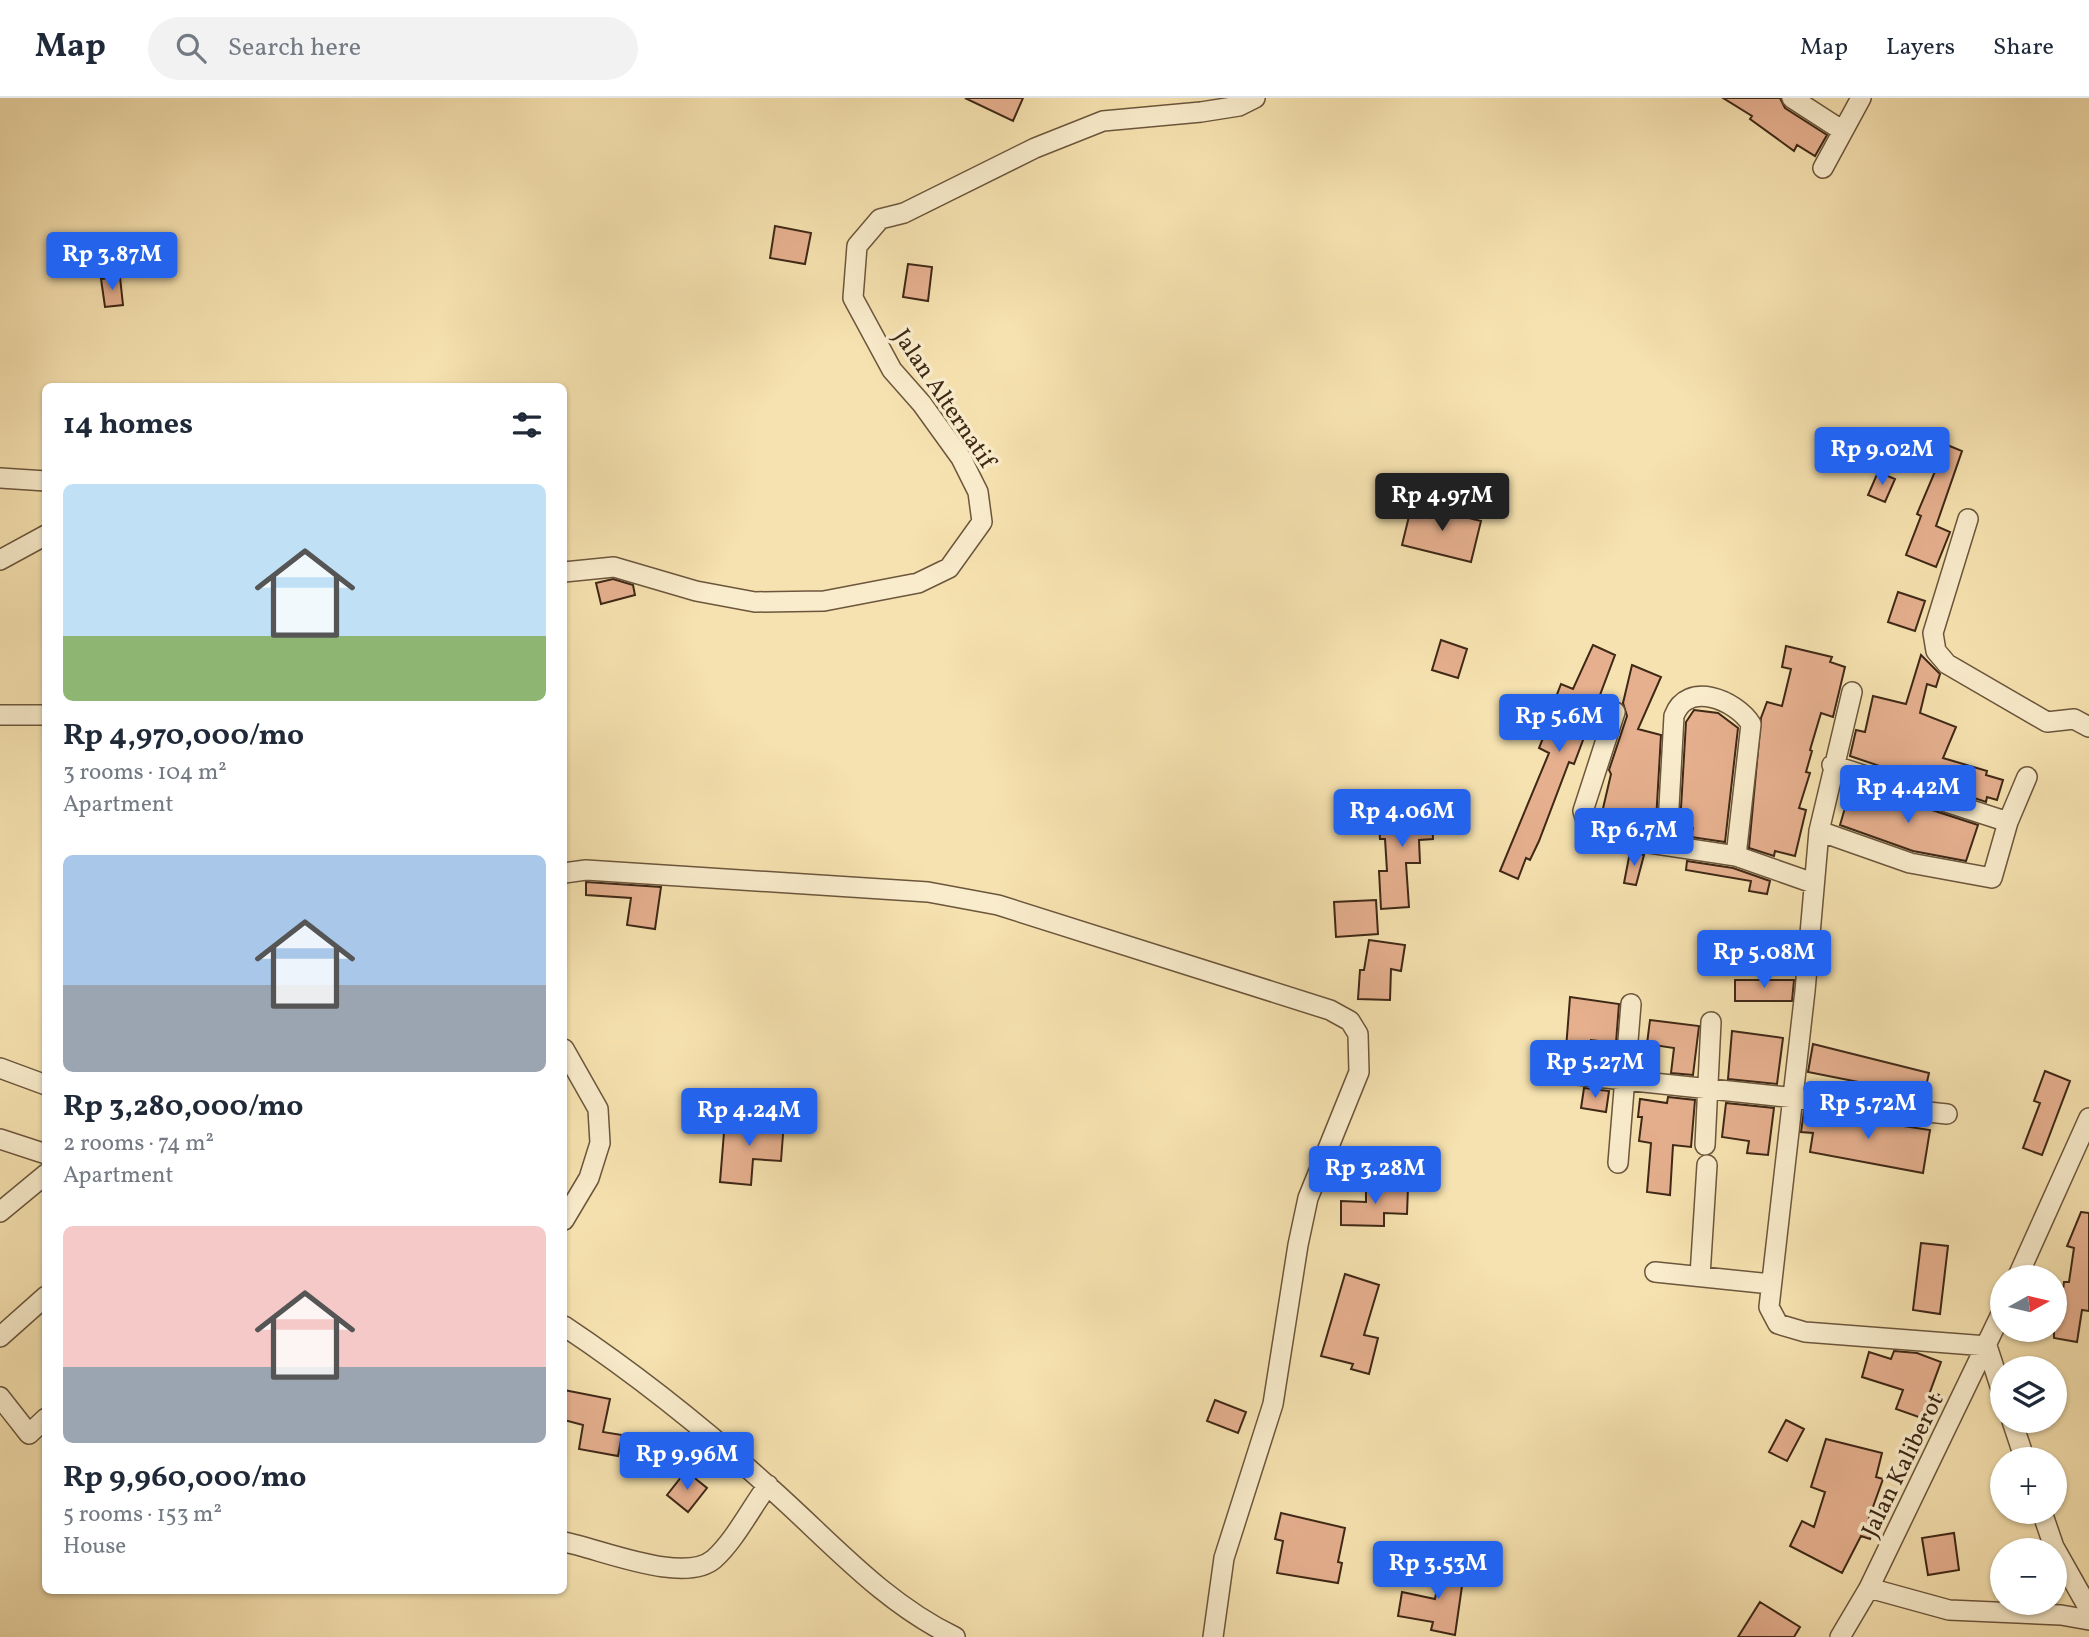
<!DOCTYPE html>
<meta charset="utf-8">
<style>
:root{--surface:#fff;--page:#f2f2f3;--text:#1f2937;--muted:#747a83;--line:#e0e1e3;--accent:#2563eb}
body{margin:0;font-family:Vollkorn,serif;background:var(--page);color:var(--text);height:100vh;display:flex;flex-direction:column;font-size:26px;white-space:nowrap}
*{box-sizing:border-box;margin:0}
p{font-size:23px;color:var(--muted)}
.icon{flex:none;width:38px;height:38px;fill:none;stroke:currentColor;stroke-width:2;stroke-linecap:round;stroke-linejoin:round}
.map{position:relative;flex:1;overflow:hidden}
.side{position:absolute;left:42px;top:285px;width:525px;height:1211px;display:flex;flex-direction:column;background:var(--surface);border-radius:10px;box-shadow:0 2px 5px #0004}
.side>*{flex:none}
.needle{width:46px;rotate:82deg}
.buttons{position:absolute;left:1990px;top:1167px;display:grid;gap:14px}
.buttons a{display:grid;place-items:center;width:77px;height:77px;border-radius:50%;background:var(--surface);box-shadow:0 2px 5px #0004;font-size:35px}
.price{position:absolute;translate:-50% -60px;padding:0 16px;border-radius:7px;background:var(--accent);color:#fff;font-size:23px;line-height:46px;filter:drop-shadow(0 2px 4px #0008)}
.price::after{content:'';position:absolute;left:50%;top:42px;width:21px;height:16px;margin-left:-10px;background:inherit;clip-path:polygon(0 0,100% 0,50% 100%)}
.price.on{background:#222;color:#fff}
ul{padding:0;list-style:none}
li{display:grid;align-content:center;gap:14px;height:371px;padding:0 21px}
li span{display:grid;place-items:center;height:217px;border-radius:10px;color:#555}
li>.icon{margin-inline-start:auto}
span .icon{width:126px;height:126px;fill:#fffc;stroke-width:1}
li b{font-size:30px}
h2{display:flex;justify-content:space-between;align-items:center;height:84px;padding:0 21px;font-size:30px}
header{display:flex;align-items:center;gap:42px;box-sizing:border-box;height:98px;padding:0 35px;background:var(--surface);border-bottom:2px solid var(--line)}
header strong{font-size:33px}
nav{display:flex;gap:38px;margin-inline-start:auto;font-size:24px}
.search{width:490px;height:63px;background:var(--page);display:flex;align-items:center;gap:18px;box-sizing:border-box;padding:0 24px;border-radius:38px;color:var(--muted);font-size:26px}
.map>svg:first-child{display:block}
</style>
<header>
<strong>Map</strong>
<div class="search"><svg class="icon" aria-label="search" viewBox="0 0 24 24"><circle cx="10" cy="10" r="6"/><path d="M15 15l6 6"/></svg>Search here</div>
<nav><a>Map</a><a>Layers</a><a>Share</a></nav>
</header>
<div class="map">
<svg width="2089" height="1539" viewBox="0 0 2089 1539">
<rect width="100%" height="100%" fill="#f6e2b0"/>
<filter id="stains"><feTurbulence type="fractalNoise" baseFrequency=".00286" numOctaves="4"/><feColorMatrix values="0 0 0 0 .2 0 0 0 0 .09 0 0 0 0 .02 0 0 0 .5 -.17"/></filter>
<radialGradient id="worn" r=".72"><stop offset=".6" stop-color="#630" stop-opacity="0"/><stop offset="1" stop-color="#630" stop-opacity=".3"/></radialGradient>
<path fill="#e6b08f" stroke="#3e2816" stroke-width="2" d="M965 0H1023L1013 23Z
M1723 0H1780L1785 10 1827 37 1815 58 1797 47 1794 53 1750 21 1752 18Z
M775 128 811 135 805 166 770 160Z
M908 166 932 169 928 203 903 199Z
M120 179 123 207 105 209 101 181Z
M1935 342 1962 353 1936 428 1950 434 1936 469 1906 457 1921 418 1917 416 1939 364 1928 360Z
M1878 374 1895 381 1885 404 1868 397Z
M1412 406 1481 423 1471 464 1402 447Z
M613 481 633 487 635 497 601 506 596 485Z
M1898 494 1925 503 1915 533 1888 524Z
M1441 542 1467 551 1458 580 1432 572Z
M1593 547 1615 557 1574 666 1569 664 1539 743 1530 762 1526 760 1518 781 1500 773 1549 655 1539 650 1556 608 1553 607 1561 586 1573 591Z
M1786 548 1832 559 1830 564 1845 569 1833 619 1821 615 1810 652 1812 653 1806 674 1810 675 1799 710 1806 712 1795 758 1775 753 1774 758 1749 750 1761 620 1767 604 1782 608 1791 571 1782 569Z
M1921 557 1940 576 1936 589 1927 586 1920 615 1956 629 1943 660 1987 673 1986 677 2003 682 1997 702 1987 699 1986 704 1850 658 1856 632 1865 634 1873 598 1906 606Z
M1632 567 1661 579 1638 631 1661 637 1656 723 1653 722 1650 733 1601 719 1611 676 1609 672 1627 618 1623 605Z
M1694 612 1718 615 1738 630 1725 744 1691 739 1693 730 1680 727 1686 624Z
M1852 686 1978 727 1966 763 1913 753 1840 727Z
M1431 704 1433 741 1419 742 1420 765H1406L1409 809 1381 811 1379 773H1387L1385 741H1380L1378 711Z
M1630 754 1644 757 1636 787 1624 785Z
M1687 763 1733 770 1770 783 1767 796 1749 793 1751 783 1686 772Z
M586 784 661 789 655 831 627 827 631 800 586 797Z
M1376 802 1378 836 1336 839 1334 804Z
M1369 842 1405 847 1401 873 1391 871 1390 902 1358 901 1360 872H1364Z
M1735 882H1794L1792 903H1735Z
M1570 899 1619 906 1616 945 1591 942 1588 966 1565 964Z
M1650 922 1699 928 1693 977 1671 975 1674 950 1647 946Z
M1732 933 1783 940 1777 986 1728 981Z
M1813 946 1929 975 1924 997 1808 974Z
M2045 973 2070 983 2042 1057 2023 1050 2040 1005 2034 1003Z
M1584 990 1609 993 1606 1014 1581 1010Z
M1668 999 1695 1002 1691 1049 1673 1047 1670 1097 1647 1094 1651 1045 1639 1043 1642 1019H1638L1640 1001 1667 1005Z
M1726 1005 1774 1010 1768 1057 1747 1055 1749 1043 1722 1039Z
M1804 1013 1930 1032 1923 1075 1810 1054 1813 1035 1801 1034Z
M763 1021 784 1023 781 1063 753 1061 751 1087 720 1084 725 1022 762 1026Z
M1366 1088 1408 1089 1407 1116 1384 1115V1128L1341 1127V1103L1366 1104Z
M2081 1114 2089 1115V1213L2082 1212 2077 1244 2054 1240V1215L2060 1216 2064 1184H2069L2074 1150 2067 1148Z
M1921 1145 1948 1148 1940 1216 1913 1212Z
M1345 1176 1379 1187 1364 1237 1378 1240 1369 1276 1351 1271 1353 1266 1321 1258Z
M1894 1253 1917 1255 1941 1264 1930 1294 1939 1297 1930 1323 1896 1311 1903 1292 1862 1279 1869 1254 1891 1261Z
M564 1292 610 1301 603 1334 622 1337 618 1358 579 1351 583 1327 564 1322Z
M1215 1302 1246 1314 1238 1335 1207 1323Z
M1786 1322 1804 1331 1787 1363 1769 1354Z
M1826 1341 1882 1355 1876 1379 1883 1381 1869 1420 1876 1422 1870 1441 1861 1438 1842 1475 1790 1448 1802 1423 1814 1429 1825 1394 1811 1389Z
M686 1373 707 1390 688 1414 667 1397Z
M1281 1415 1345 1430 1338 1464 1342 1465 1338 1485 1277 1475 1283 1443 1275 1441Z
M1954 1435 1959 1472 1928 1477 1922 1440Z
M1442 1463 1465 1467 1455 1537 1431 1532 1433 1524 1398 1518 1402 1494 1435 1501Z
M1760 1504 1800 1529 1794 1539H1738Z"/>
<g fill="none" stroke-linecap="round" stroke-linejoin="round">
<defs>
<path id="street" d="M1792 0 1843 33
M1823 70 1861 0
M0 380 46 383
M1968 421 1933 535 1936 553 1947 566 2047 624 2074 621 2089 629
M0 462 46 437
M564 474 614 469 696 493 755 504 824 503 918 485 949 470 982 424 978 394 961 360 922 306 892 272 853 200 857 148 880 121 904 115 1035 50 1103 23 1201 14 1239 8 1255 0
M1852 594 1819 733 1805 893 1769 1209 1778 1226 1805 1234 1987 1248 2002 1294
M1615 614 1583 713 1588 729 1603 738 1736 758 1813 785
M0 617H46
M1832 667 2008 724
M1819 733 1910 765 1992 780 2008 724 2027 679
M1667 745 1674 618C1687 582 1736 602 1751 626L1736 758
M564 775 586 772 928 794 998 807 1330 912 1350 923 1358 936 1359 974 1308 1100 1298 1147 1273 1306 1224 1460 1213 1539
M564 951 598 1011 600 1045 589 1080 564 1122
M0 970 46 987
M1568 976 1947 1016
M0 1041 46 1056
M1705 1047 1711 924
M1618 1065 1631 906
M0 1114 46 1076
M1655 1174 1771 1186
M1700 1178 1707 1067
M2017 1180 2089 1020
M564 1228C636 1276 705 1331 769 1389 829 1442 882 1504 955 1539
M0 1239 46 1198
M0 1299 29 1336 46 1320
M2012 1323 2025 1362
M2042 1414 2054 1449 2089 1511
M564 1444C601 1451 684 1487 714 1461 735 1442 751 1410 768 1387
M1869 1490 1949 1512 2061 1517 2089 1522
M1840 1539 1869 1490 2002 1214"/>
</defs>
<use href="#street" stroke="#6c563c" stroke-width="22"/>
<use href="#street" stroke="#f9eccc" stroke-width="19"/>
</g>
<g text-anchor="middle" stroke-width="7" stroke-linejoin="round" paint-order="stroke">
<g font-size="24" fill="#3e2816" stroke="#f9eccc">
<text transform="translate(945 300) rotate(56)" y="8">Jalan Alternatif</text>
<text transform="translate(1902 1367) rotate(-64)" y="8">Jalan Kaliberot</text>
</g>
</g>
<rect width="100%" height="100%" filter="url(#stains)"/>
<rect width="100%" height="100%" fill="url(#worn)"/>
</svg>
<div class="buttons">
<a><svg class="needle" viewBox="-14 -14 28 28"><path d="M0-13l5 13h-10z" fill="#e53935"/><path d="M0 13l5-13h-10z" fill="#747a83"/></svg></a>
<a><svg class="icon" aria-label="layers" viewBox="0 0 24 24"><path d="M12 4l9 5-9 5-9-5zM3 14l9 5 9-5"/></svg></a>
<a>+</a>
<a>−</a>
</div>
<b class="price" style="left:112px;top:194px">Rp 3.87M</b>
<b class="price" style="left:1882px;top:389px">Rp 9.02M</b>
<b class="price on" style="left:1442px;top:435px">Rp 4.97M</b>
<b class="price" style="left:1559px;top:656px">Rp 5.6M</b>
<b class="price" style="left:1908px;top:727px">Rp 4.42M</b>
<b class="price" style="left:1402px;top:751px">Rp 4.06M</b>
<b class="price" style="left:1634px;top:770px">Rp 6.7M</b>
<b class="price" style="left:1764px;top:892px">Rp 5.08M</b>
<b class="price" style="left:1595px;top:1002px">Rp 5.27M</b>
<b class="price" style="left:1868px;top:1043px">Rp 5.72M</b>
<b class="price" style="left:749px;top:1050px">Rp 4.24M</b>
<b class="price" style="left:1375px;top:1108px">Rp 3.28M</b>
<b class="price" style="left:687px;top:1394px">Rp 9.96M</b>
<b class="price" style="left:1438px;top:1503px">Rp 3.53M</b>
<section class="side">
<h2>14 homes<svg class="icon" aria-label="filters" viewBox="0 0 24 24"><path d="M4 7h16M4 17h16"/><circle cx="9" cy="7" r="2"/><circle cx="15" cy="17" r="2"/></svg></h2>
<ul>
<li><span style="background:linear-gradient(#bfe0f5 70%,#8fb573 0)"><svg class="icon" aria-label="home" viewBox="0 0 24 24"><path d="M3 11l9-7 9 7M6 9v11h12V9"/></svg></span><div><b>Rp 4,970,000/mo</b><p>3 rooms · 104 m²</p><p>Apartment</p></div></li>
<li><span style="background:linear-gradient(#a9c7e8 60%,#9aa5b1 0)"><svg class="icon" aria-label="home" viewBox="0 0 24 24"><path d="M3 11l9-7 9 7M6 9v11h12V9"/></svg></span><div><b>Rp 3,280,000/mo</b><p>2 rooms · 74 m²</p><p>Apartment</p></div></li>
<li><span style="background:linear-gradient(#f6c9c9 65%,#9aa5b1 0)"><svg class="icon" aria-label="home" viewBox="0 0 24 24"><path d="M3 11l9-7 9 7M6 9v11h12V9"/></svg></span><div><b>Rp 9,960,000/mo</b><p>5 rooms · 153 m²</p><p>House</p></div></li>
</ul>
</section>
</div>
